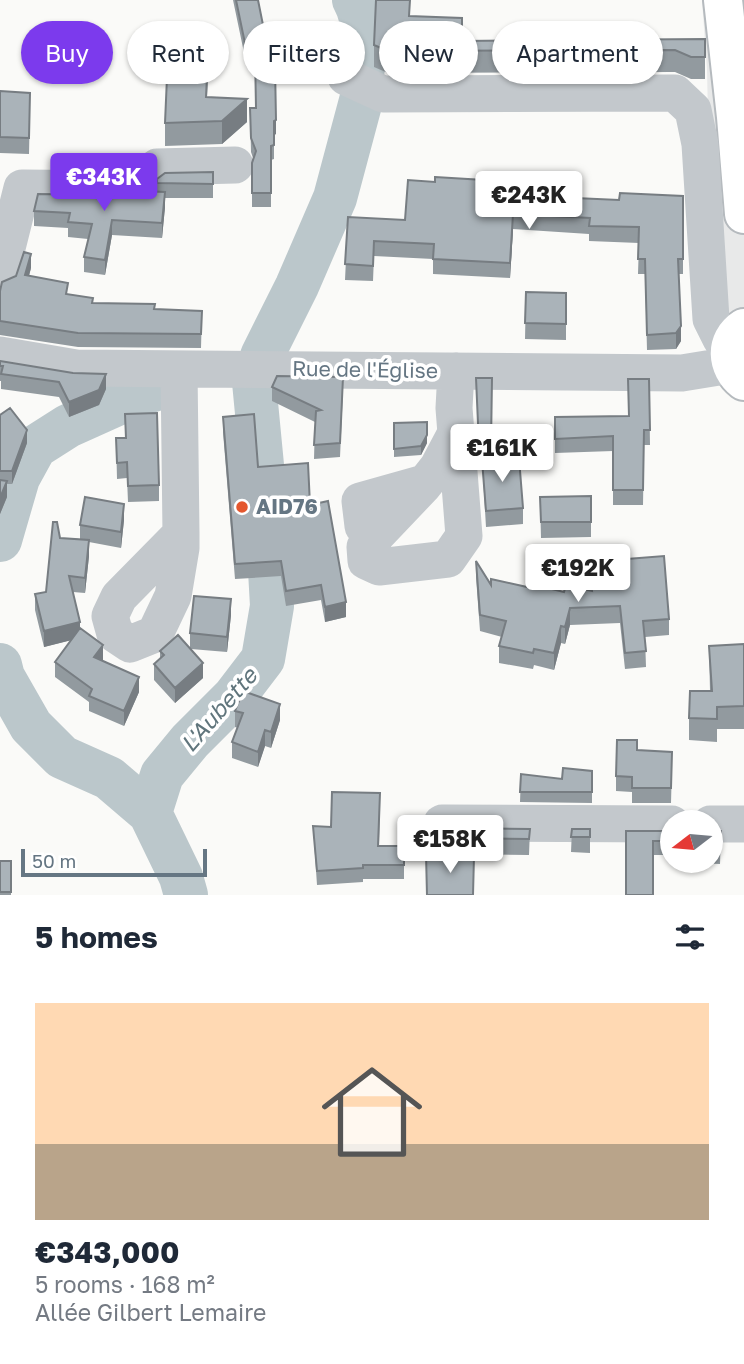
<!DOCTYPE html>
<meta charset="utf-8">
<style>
:root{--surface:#fff;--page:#f2f2f3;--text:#1f2937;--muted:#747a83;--line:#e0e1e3;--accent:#7c3aed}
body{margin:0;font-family:"Golos Text",sans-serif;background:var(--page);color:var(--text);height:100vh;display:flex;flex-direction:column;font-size:26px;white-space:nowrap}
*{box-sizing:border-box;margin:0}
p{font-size:23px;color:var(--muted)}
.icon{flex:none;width:38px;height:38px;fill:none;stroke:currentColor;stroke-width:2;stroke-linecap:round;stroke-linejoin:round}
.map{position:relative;height:895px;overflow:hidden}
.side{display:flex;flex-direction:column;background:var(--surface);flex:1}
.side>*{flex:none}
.banner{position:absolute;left:21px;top:21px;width:704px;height:63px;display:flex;gap:14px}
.needle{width:46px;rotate:254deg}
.controls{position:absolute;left:660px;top:810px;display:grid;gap:14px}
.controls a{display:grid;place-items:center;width:63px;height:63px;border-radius:50%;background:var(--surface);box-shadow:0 2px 5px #0004;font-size:35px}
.scale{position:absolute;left:21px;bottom:18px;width:186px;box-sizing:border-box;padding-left:7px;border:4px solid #657683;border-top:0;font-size:19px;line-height:24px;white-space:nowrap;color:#657683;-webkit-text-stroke:5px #fff;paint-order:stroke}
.price{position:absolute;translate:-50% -60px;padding:0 16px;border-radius:7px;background:#fff;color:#222;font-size:23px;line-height:46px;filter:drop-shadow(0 2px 4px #0008)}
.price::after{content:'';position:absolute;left:50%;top:42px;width:21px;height:16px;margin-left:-10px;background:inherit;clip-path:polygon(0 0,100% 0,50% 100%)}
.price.current{background:var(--accent);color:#fff}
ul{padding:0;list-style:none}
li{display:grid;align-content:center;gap:14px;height:371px;padding:0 35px}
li+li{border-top:2px solid var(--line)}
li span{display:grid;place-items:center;height:217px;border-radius:0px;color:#555}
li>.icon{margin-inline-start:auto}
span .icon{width:126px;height:126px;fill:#fffc;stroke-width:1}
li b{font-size:30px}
h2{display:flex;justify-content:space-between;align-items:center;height:84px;padding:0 35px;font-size:30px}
.tag{padding:0 24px;border-radius:32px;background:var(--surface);box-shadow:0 2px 5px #0004;font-size:24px;line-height:63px}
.tag.current{background:var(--accent);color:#fff}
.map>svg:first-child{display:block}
</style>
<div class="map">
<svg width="744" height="895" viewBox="0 0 744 895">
<rect width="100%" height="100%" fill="#fafaf8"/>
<path fill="#e8e9e9" d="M702 0H744V356L713 354 707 69Z"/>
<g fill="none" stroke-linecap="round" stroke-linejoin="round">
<path stroke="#bbc7cb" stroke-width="44" d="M354 0C367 23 363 56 362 82
M262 356 297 286 335 198 362 97
M0 540 18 478 35 447 68 426 137 395 166 386
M0 665 3 677 31 726 62 757 109 778 150 813
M186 895 181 877 150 813 162 775 190 741 234 697 263 659 272 606 267 517 254 382"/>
<defs>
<path id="major" d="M723 0 736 117 744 214
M744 328C724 341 726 367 744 381"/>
</defs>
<use href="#major" stroke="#b5babe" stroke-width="42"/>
<path stroke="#c3c8cc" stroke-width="37" d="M346 77 383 94 675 93 693 110 700 144 711 319 721 339 732 342
M0 276 22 188 130 189 157 167 235 165
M0 355 76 368 682 373 731 365
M179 369 181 534V548L173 596 155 634 130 644 115 634 110 616 119 597 181 534
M456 433 438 467 423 486 365 547 366 561 379 567 448 559 464 536 454 408 456 371
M378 532 363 526 360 501 424 483
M442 823 672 824
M710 824H744"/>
<use href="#major" stroke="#fff" stroke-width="38"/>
</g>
<path fill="#929a9f" d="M233 0H258L264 30 301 50V65H294L293 78 275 79 276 134 274 135V159L271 160V207H252V163L253 158 251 152 250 108H256L255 68 247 67Z
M410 16 462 41 705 39V79H691L675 72 388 73 374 67V45Z
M208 79 207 97 247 122 222 144 165 146V123Z
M0 91 30 108 29 154 0 153Z
M213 172V198H165V207L162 238 112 235 105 275 84 272V257L88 239 68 237V228L34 226V211L157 192V179Z
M500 186 509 195 619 200 683 196V274H679L681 341 676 349 647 350 645 274H638L639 243 589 241V234L513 229 510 278 433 274V259L374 256 373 281 345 280 348 217 405 220Z
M31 268 29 276 68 294 93 303 155 309 202 311 201 348 78 347 0 335V291Z
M526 292 566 293V340L525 339Z
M0 361 106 389 99 405 69 417 59 397 1 389V381H0Z
M476 378H492L491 459 523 508V524L486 527 482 460H479Z
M649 379 650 445H644L643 505H613V451L555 453V417L628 416Z
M272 387 343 391 340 457 314 459 315 422 272 401Z
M125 414 159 485V501L128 502 127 478 117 479 116 438H126Z
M0 415 27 443 12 484H7V497L0 514Z
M223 417 258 467 310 505 346 617 325 622 321 600 286 606 281 576 235 579 223 432Z
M394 423 427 443 421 455 394 457Z
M591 496V537L541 538 540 497Z
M124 520 121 548 89 542V556L85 593 73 592 80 629 103 661 139 692 124 726 89 711V702L55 677V662L71 640 44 647 35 610V594L46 592 60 538 80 539V525Z
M476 561 491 584 564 592 591 591V581H598V570L602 569V561L669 619V635L645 637 646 667 625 669 620 623 570 625 565 644 561 643 554 670 534 665 533 669 499 663V646L502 637 480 631 476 577Z
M231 615 227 652 191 649 203 678 175 703 154 680V664L160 659V651L190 648V633Z
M744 644V729H717V742L689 740V718L710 691 709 646Z
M235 711 280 720 271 748 265 746 258 767 232 758V742L238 728 235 727Z
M637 750 672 766 671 803H632V792L616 791V776Z
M592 771V803L520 802 521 774 562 779Z
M380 807 379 846H404V879H363V882L317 885 313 826 331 827Z
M460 828 530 829 529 855 460 854Z
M572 829H590V853L571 852Z
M710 829 721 831 720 864 692 863V861H710Z
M626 831H672V855H653Z
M0 861H11V895H0Z"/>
<path fill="#777d82" d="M247 99V122L222 144V121Z
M276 120V134L274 135V121Z
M165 192V207L162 238V223Z
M513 214V229L510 278V263Z
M112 220V235L105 275V260Z
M31 254V268L25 289V275Z
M681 326V341L676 349V333Z
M106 374V389L99 405 69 417V402Z
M27 430V443L12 484V471Z
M427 435V443L421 455V446Z
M7 481V497L0 514V498Z
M124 504V520L121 548V532Z
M89 540V556L85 593V578Z
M231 599V615L227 652V637Z
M346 602V617L325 622V607Z
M570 608V625L565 644V627Z
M80 622V638L44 647V631Z
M561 626V643L554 670V653Z
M103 645V661L94 657Z
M203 663V678L175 703V688Z
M139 677V692L124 726V711Z
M280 704V720L271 748V732Z
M265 730V746L258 767V752Z"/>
<path fill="#aab3b9" stroke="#777d82" stroke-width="2" d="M236 0H258L264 30 300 27 301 50 294 51 293 64 275 65 276 120 274 121V145L271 146V193H252V163L256 151 251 138 250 108H256L255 54 247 53Z
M376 0H410L409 16 462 18V41L705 39V57H691L675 50 388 51 374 45Z
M168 54 208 56 206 97 247 99 222 121 165 123Z
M0 91 30 93 29 138 0 137Z
M213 172V184L157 183V179L165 173Z
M435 177 500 181V186L509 187V195L619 200 620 193 683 196V259H678L681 326 676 333 647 335 645 259H638L639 227 589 226 590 218 513 214 510 263 433 259 434 244 374 241 373 266 345 264 348 217 405 220 408 180 435 182Z
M141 191 165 192 162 223 112 220 105 260 84 257 92 224 68 222 70 213 34 211 38 194 135 195V193Z
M24 252 31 254 25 275 68 283 66 294 93 298 92 303 155 304 154 309 202 311 201 334 78 333 0 321V291L2 282 16 276Z
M526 292 566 293V324L525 323Z
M0 361 73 373 106 374 99 390 69 402 59 382 1 374 3 366H0Z
M277 376 343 377 340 443 314 445 316 411 321 410 272 387Z
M476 378H492L491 445 479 446Z
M628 379H649L650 430H644L643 490H613V436L555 439V417L629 416Z
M10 408 27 430 12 471H0V415Z
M157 413 159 485 128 486 127 462 117 463 116 438H126L125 414Z
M254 414 258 467 308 463 310 505 328 501 346 602 325 607 321 585 286 591 281 561 235 564 223 417Z
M427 422V435L421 446 394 449V423Z
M519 458 523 508 486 511 482 460Z
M0 480 7 481 0 498Z
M591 496V522H541L540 497Z
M85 497 124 504 121 532 80 525Z
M53 522H57L60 538 89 540 85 578 69 576 80 622 44 631 35 594 46 592Z
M664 556 669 619 643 621 646 651 625 653 620 606 570 608 565 627 561 626 554 653 534 649 533 653 499 646 506 621 480 615 476 561 491 585V579L527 587 528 583 564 592 566 585 592 591 591 581H599L598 570 603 569 602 561Z
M194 596 231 599 227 637 190 633Z
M80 628 103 645 94 657 139 677 124 711 89 696 92 689 55 662Z
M178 635 203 663 175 688 154 664 164 655 160 651Z
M744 644V706L717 707V719L689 718 690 691H712L709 646Z
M243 691 280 704 271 732 265 730 258 752 232 742 243 713 235 711Z
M617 740H637V750L672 752 671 788H632V777L616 776Z
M563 768 592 771V792H520L521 774 562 779Z
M332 792 380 793 378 846H404V865H363V868L317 871 313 826 331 827Z
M691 818 695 822H687Z
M460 828 530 829 529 839 460 838Z
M572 829H590V837H571Z
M710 829 721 831 720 849H710Z
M626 831H672V841H653V895H626Z
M426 854 474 856 473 895H427Z
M0 861H11V892H0Z"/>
<circle fill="#e4572e" stroke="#fff" stroke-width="2.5" cx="242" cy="507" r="7"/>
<g text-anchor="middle" stroke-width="7" stroke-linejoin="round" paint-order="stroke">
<g font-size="21" fill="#657683" stroke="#fff">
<text transform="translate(365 370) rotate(1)" y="7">Rue de l'Église</text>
</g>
<g font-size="21" font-weight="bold" fill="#657683" stroke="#fff" text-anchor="start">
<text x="256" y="514">AID76</text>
</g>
<g font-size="23" font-style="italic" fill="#60757c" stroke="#fff">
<text transform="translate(219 710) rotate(-49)" y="8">L'Aubette</text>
</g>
</g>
</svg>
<div class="controls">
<a><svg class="needle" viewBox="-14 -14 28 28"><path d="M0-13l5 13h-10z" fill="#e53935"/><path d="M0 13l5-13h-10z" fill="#747a83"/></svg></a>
</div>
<div class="scale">50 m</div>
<b class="price current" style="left:104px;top:213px">€343K</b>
<b class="price" style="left:529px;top:231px">€243K</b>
<b class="price" style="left:502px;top:484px">€161K</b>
<b class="price" style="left:578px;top:604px">€192K</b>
<b class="price" style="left:450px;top:875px">€158K</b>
<div class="banner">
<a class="tag current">Buy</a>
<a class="tag">Rent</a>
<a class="tag">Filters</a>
<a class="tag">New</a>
<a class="tag">Apartment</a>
</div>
</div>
<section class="side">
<h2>5 homes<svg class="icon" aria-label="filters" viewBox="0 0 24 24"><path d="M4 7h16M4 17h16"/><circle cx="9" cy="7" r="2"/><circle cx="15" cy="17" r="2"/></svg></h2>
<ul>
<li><span style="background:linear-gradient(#ffd9b3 65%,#b9a48a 0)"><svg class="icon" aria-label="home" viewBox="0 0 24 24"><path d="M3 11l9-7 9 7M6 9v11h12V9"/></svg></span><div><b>€343,000</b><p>5 rooms · 168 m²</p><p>Allée Gilbert Lemaire</p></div></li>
</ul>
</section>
